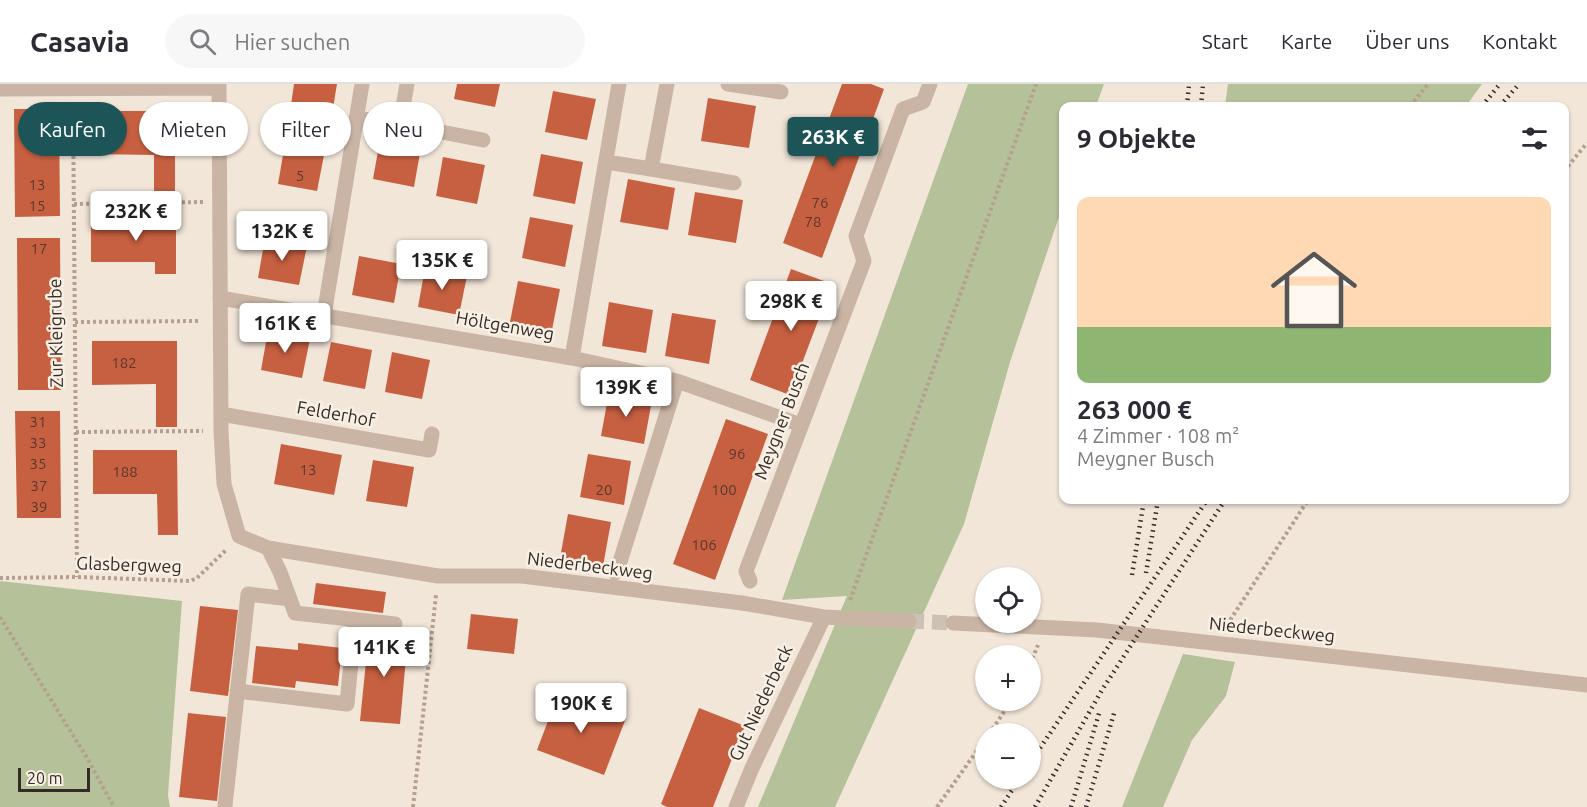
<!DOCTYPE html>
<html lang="de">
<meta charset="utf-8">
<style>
:root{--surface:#fff;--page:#f7f7f7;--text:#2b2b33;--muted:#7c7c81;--line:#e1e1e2;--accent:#1c5457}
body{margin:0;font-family:Ubuntu,sans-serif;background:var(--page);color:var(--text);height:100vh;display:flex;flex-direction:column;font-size:22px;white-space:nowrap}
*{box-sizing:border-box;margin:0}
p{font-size:20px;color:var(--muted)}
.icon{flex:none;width:33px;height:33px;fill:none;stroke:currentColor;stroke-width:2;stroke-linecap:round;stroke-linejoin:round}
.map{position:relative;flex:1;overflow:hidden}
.drawer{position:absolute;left:1059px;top:18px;width:510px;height:402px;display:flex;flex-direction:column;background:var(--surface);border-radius:12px;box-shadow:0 2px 4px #0004}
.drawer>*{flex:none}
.guide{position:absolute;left:18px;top:18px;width:570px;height:54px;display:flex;gap:12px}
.fabs{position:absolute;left:975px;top:483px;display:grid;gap:12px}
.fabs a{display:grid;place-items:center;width:66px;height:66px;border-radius:50%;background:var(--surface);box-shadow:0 2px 4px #0004;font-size:30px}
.scale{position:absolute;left:18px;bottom:15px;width:72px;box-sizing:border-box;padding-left:6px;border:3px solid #352b26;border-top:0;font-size:16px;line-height:21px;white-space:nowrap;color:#352b26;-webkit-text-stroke:4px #f9f0e5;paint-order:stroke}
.price{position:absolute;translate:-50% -51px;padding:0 14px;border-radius:6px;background:#fff;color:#222;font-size:20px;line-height:39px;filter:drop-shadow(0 2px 3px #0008)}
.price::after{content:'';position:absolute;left:50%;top:36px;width:18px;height:14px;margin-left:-9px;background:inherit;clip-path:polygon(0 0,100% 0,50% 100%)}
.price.selected{background:var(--accent);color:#fff}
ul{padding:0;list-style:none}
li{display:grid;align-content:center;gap:12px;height:318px;padding:0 18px}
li+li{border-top:2px solid var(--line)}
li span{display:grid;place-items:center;height:186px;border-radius:12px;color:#555}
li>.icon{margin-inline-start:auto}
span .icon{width:108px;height:108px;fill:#fffc;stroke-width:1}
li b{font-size:26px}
h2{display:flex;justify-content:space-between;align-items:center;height:72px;padding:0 18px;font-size:26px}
.pill{padding:0 21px;border-radius:27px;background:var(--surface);box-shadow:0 2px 4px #0004;font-size:21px;line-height:54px}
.pill.selected{background:var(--accent);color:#fff}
header{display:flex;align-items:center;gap:36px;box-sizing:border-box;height:84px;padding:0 30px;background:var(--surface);border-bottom:2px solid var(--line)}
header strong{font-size:28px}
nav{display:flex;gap:33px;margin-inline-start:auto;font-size:21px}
.search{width:420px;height:54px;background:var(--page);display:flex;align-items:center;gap:15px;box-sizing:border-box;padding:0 21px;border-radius:33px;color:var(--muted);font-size:22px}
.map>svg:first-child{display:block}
</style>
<header>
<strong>Casavia</strong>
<div class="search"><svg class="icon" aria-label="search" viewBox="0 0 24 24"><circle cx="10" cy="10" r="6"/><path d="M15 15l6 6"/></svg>Hier suchen</div>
<nav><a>Start</a><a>Karte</a><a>Über uns</a><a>Kontakt</a></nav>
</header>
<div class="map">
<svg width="1587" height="723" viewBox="0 0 1587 723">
<rect width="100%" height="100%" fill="#f2e6d9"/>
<path fill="#b4c199" d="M968 0H1104L1096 22H1064L1063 121 1010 278 964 440 835 723H758L847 512 782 516Z
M1228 0H1482L1466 22H1225Z
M0 497 182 517 168 711 170 723H0Z
M1183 570 1235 578 1226 612 1192 656 1163 723H1122Z"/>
<path fill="#c76041" d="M294 0H337L330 42 289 35Z
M457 0H500L495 23 454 15Z
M842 0H871L884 5 822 174 783 159Z
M553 7 596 15 587 56 545 48Z
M708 14 756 22 749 64 701 57Z
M14 25H59L60 132 15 133Z
M90 27H175V114H154V71L90 70Z
M286 54 326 61 317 107 278 100Z
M380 56 421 63 414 103 373 95Z
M541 70 583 78 575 120 533 112Z
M443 73 485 81 477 120 436 112Z
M628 95 675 104 668 146 620 138Z
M695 108 743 116 736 159 688 151Z
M530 133 573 141 565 183 522 174Z
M91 135H176V190H155V178H91Z
M17 154H60L61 306H18Z
M265 154 307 162 299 201 258 194Z
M359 172 401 180 394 219 352 211Z
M425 184 467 192 459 231 418 223Z
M791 185 832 200 790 311 750 296Z
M518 197 560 205 552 246 510 238Z
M609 218 653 226 646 269 602 262Z
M672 229 716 236 709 280 665 272Z
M268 247 310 255 302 294 261 286Z
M92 257H177V343H156V300L92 301Z
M331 258 372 266 365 305 323 297Z
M392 268 430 276 422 315 385 308Z
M609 308 652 316 644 360 601 352Z
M15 327H60L61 434H17Z
M726 335 768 350 715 496 673 480Z
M281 360 342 371 334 411 274 400Z
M93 366H177L178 451H158L157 410H93Z
M588 370 631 377 624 421 580 413Z
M373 376 414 383 407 423 366 417Z
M568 430 611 438 603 482 560 474Z
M316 499 386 508 383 529 313 520Z
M200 522 238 526 228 612 190 607Z
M471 530 518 535 514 570 467 565Z
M369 548 408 552 400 640 360 637Z
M298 559 342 564 338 602 296 597 295 604 252 599 256 562 298 566Z
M559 608 626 634 604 691 537 666Z
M699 624 745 642 713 723H667L661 720Z
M188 629 226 633 217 717 179 713Z"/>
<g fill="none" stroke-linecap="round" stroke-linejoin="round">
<path stroke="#ccc1b5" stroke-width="15" stroke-dasharray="15 8" stroke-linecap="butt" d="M909 537 953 539"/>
<path stroke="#b59f8f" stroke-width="4" stroke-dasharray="3 3" stroke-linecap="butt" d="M1410 22 1428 0
M73 24 77 493
M1564 87 1587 59
M74 120 203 118
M75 238 201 237
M76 348 203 347
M0 494 77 493 190 497 197 494 226 466
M850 516 1036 0
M0 533 87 674 114 723
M1227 541 1308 416
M1030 580 1038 561
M989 650 1012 616
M413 723 436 511
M937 723 986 654"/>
<path stroke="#cab5a5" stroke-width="15" d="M219 0 221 347 224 400 239 452 268 464 438 492H522L742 519 824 533 909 537
M728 0 781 8
M0 5 219 4
M356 34 400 40 407 0
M400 40 483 56
M607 78 651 85 667 0
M651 85 734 99
M220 214 572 274 677 297 801 341
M324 231 362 0
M572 274 619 0
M221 330 429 366 432 350
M268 464 280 488 290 515
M615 489 618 484 677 297
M750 497 746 487 864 177 856 152 903 25 923 18 930 0
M953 539 1097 546 1587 601
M237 607 347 620 355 537
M225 722 248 510 290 515 295 529 395 540
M736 723 752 684 824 533"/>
<path stroke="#352b26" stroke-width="4.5" stroke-dasharray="1.5 4.5" stroke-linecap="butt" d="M1187 22 1189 0
M1201 22 1203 0
M1482 22 1500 0
M1500 22 1519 0
M1146 489 1158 416
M1132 491 1144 416
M1030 679 1207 416
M1001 723 1020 694
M1035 723 1102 606 1225 416
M1071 723 1100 626
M1086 723 1115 626"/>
</g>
<g text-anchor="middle" stroke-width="5" stroke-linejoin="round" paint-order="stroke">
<g font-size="15" fill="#5a382d">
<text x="300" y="97">5</text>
<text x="37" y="106">13</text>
<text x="820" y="124">76</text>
<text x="37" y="127">15</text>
<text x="813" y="143">78</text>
<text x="39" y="170">17</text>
<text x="124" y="284">182</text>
<text x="38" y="343">31</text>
<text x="38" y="364">33</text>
<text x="737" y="375">96</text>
<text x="38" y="385">35</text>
<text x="308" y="391">13</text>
<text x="125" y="393">188</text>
<text x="39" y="407">37</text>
<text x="604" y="411">20</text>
<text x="724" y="411">100</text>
<text x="39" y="428">39</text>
<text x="704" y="466">106</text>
</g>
<g font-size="18" fill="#352b26" stroke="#f9f0e5">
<text transform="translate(505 242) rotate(10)" y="6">Höltgenweg</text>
<text transform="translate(56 249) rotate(-91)" y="6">Zur Kleigrube</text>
<text transform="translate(336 330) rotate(10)" y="6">Felderhof</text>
<text transform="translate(782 337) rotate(-69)" y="6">Meygner Busch</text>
<text transform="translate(129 481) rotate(2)" y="6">Glasbergweg</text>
<text transform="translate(590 482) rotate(7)" y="6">Niederbeckweg</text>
<text transform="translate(1272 546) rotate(6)" y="6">Niederbeckweg</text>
<text transform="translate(761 619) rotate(-65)" y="6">Gut Niederbeck</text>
</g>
</g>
</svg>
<div class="fabs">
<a><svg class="icon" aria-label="locate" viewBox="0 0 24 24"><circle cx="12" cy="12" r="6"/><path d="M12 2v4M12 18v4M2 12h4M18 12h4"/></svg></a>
<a>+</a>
<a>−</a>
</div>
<div class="scale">20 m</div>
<b class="price selected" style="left:833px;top:84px">263K €</b>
<b class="price" style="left:136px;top:158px">232K €</b>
<b class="price" style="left:282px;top:178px">132K €</b>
<b class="price" style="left:442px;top:207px">135K €</b>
<b class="price" style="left:791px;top:248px">298K €</b>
<b class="price" style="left:285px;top:270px">161K €</b>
<b class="price" style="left:626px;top:334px">139K €</b>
<b class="price" style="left:384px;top:594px">141K €</b>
<b class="price" style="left:581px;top:650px">190K €</b>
<div class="guide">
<a class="pill selected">Kaufen</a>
<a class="pill">Mieten</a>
<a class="pill">Filter</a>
<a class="pill">Neu</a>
</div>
<section class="drawer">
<h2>9 Objekte<svg class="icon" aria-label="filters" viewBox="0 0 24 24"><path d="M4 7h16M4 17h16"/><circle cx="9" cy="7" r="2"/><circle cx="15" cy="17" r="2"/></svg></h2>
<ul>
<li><span style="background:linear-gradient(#ffd9b3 70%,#8fb573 0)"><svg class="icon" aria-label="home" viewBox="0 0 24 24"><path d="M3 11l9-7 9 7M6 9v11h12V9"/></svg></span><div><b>263 000 €</b><p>4 Zimmer · 108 m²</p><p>Meygner Busch</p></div></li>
</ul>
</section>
</div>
